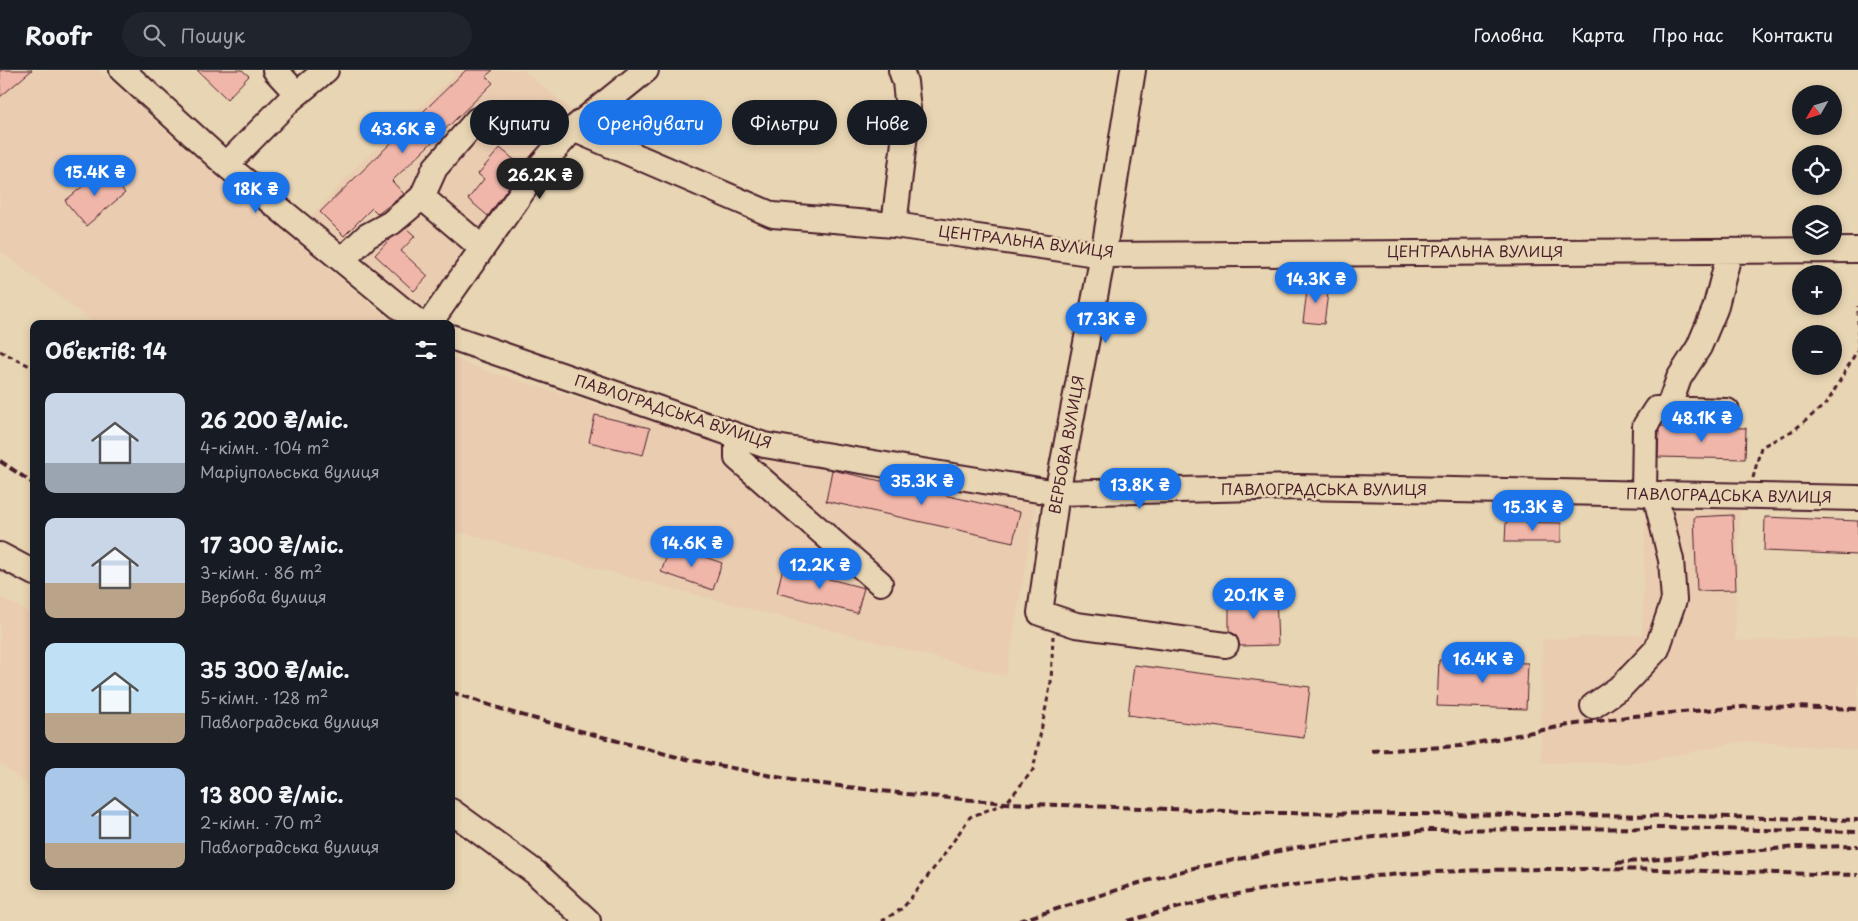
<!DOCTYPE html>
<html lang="uk">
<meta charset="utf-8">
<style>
:root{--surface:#171b24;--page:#20242c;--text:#f1f3f6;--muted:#9ea1a6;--line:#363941;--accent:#1a73e8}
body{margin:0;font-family:"Playpen Sans",sans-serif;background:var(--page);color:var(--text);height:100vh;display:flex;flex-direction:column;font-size:19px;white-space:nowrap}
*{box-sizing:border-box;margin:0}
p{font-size:16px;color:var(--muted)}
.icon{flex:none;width:28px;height:28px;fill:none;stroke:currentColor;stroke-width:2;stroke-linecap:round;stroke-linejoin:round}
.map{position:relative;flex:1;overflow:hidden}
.sheet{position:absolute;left:30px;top:250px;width:425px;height:570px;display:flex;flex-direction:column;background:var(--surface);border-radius:10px;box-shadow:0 2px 8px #0003}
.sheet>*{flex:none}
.hud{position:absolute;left:470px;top:30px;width:475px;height:45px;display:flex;gap:10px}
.needle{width:32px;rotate:231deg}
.buttons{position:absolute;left:1792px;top:15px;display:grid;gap:10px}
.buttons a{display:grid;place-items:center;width:50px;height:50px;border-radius:50%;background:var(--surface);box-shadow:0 2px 8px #0003;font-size:25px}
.price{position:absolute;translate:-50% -42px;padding:0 11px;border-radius:18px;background:var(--accent);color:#fff;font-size:16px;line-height:32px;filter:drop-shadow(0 1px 2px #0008)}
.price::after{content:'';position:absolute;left:50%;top:30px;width:15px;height:11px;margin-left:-8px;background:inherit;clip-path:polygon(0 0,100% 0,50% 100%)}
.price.active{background:#222;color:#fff}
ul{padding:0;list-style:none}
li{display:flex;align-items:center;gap:15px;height:125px;padding:0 15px}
li span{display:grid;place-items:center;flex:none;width:140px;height:100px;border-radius:10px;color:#555}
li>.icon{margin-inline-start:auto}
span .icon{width:60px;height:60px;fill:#fffc;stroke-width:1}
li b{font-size:21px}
h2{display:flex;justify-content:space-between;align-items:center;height:60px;padding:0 15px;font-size:21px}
.chip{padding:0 18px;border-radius:22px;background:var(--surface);box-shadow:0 2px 8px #0003;font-size:18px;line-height:45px}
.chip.active{background:var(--accent);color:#fff}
header{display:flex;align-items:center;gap:30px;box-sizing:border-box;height:70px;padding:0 25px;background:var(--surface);border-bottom:1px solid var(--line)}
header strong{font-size:24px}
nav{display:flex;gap:28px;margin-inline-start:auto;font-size:18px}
.search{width:350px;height:45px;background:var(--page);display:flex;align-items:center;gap:12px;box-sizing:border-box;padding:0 18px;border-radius:28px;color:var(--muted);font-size:19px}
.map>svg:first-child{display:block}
</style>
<header>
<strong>Roofr</strong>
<div class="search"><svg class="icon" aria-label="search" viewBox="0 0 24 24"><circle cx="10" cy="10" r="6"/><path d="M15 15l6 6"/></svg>Пошук</div>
<nav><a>Головна</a><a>Карта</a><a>Про нас</a><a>Контакти</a></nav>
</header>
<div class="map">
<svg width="1858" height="851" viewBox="0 0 1858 851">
<rect width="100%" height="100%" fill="#e8d5b3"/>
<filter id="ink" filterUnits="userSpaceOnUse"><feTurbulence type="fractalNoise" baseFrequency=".02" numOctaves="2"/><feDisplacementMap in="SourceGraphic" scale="10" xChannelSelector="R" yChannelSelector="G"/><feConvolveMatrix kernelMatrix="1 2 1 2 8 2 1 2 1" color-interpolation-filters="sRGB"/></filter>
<g filter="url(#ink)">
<path fill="#eaccb0" d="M0 0H99L181 75 394 254H95L0 181Z
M452 0H523L577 45 421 237 311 146 361 92 455 5Z
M451 287 487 301 780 390 1036 434 1006 606 451 460Z
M1740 440 1735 571 1858 567V680L1744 671 1637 693H1541L1542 569 1642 565 1646 441Z
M0 527 34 545V720L0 693Z"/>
<path fill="#f0b6aa" stroke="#4a1f2b" d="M0 0H32L0 27Z
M197 0H242L249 6 227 29Z
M466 0H493L486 6 493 13 392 111 404 124 378 144 372 138 344 166 320 142Z
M552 32 564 43 542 68 529 58Z
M500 78 523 97 488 146 468 129 484 109 478 104Z
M104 98 125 123 86 156 65 131Z
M406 158 415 166 401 181 428 206 414 221 375 185 389 170Z
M1308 213 1329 215 1324 254 1303 252Z
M595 345 650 358 643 385 589 372Z
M1661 356 1746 358 1745 389 1658 387 1659 360Z
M832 400 1020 442 1013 472 826 431Z
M1733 445 1736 520 1697 521 1694 447Z
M1765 447 1858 451V485L1764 481Z
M1506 452 1561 453V472H1505Z
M671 475 722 493 713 520 661 502Z
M783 497 864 518 857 543 777 523Z
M1276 525 1278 575 1240 576 1238 569 1235 564 1229 562V526Z
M1439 590 1528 593 1526 639 1437 636Z
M1134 595 1310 617 1304 668 1128 645Z"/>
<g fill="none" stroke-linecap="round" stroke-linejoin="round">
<defs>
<path id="minor" d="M122 0 226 95 420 254
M275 0 297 24
M1133 0 1103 185 1057 423 1040 543 1076 555 1226 575
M573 59 773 145 894 155 1103 185 1858 180
M226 95 291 29 326 0
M422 127 482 178
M894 155 908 39 905 12 901 0
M342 190 367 166 391 153 422 127 435 98 477 50
M429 254 541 95 573 59 646 0
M451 267 764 375 1057 423 1297 417 1858 428
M1668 339 1679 308 1699 277 1715 239 1730 181
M737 366V388L880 513
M1644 424 1645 356 1656 339 1727 341
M0 485 34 503
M1593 636 1622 616 1657 579 1674 530 1671 490 1655 424
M451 741 536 803 588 851"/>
</defs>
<use href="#minor" stroke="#4a1f2b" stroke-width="28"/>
<path stroke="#4a1f2b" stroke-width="3" stroke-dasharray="5 4" stroke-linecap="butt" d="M0 281 34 298
M1753 408 1761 377 1794 360 1827 333 1858 279V236
M882 851 903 838 941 789 970 747 1006 733 1033 700 1051 612 1053 566"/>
<use href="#minor" stroke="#e8d5b3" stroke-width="24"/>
<path stroke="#4a1f2b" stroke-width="4" stroke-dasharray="8 4" stroke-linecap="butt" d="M0 391 34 414
M451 622 510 642 677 687 797 711 907 724 1006 733 1277 743 1684 746 1858 750
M1371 681 1460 676 1569 655 1634 646 1754 636 1858 639
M1616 793 1796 777 1858 776
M1019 851 1139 813 1194 798 1299 777 1426 760 1663 758 1858 762
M1128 851C1184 835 1243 821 1301 814 1485 790 1672 801 1858 805"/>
</g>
</g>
<g text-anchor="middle" stroke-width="5" stroke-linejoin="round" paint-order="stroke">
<g font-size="15" fill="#4a1f2b" stroke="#e8d5b3">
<text transform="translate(1026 172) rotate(7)" y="5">ЦЕНТРАЛЬНА ВУЛИЦЯ</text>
<text x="1475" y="187">ЦЕНТРАЛЬНА ВУЛИЦЯ</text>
<text transform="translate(673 342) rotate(18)" y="5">ПАВЛОГРАДСЬКА ВУЛИЦЯ</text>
<text transform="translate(1067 375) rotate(-80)" y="5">ВЕРБОВА ВУЛИЦЯ</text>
<text x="1324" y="425">ПАВЛОГРАДСЬКА ВУЛИЦЯ</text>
<text transform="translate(1729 426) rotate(1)" y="5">ПАВЛОГРАДСЬКА ВУЛИЦЯ</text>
</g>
</g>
</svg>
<div class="buttons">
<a><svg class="needle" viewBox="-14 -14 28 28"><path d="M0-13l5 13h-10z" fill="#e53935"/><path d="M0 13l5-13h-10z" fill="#9ea1a6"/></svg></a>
<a><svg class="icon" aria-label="locate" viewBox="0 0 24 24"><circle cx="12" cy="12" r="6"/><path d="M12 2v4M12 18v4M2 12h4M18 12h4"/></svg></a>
<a><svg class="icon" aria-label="layers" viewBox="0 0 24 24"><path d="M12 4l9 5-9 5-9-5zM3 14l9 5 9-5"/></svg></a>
<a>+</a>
<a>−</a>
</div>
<b class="price" style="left:403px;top:84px">43.6K ₴</b>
<b class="price" style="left:95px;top:127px">15.4K ₴</b>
<b class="price active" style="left:540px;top:130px">26.2K ₴</b>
<b class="price" style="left:256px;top:144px">18K ₴</b>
<b class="price" style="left:1316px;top:234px">14.3K ₴</b>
<b class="price" style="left:1106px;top:274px">17.3K ₴</b>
<b class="price" style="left:1702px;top:373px">48.1K ₴</b>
<b class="price" style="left:922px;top:436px">35.3K ₴</b>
<b class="price" style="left:1140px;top:440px">13.8K ₴</b>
<b class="price" style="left:1533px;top:462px">15.3K ₴</b>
<b class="price" style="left:692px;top:498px">14.6K ₴</b>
<b class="price" style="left:820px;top:520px">12.2K ₴</b>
<b class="price" style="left:1254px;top:550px">20.1K ₴</b>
<b class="price" style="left:1483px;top:614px">16.4K ₴</b>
<div class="hud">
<a class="chip">Купити</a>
<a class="chip active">Орендувати</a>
<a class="chip">Фільтри</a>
<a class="chip">Нове</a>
</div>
<section class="sheet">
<h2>Об’єктів: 14<svg class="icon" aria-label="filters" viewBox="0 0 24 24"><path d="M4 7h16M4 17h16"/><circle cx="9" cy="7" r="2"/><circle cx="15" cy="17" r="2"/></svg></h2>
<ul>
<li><span style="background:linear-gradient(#c9d6e8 70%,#9aa5b1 0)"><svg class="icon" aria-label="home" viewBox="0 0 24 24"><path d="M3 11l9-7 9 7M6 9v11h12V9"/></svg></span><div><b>26 200 ₴/міс.</b><p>4-кімн. · 104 m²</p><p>Маріупольська вулиця</p></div></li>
<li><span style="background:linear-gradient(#c9d6e8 65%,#b9a48a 0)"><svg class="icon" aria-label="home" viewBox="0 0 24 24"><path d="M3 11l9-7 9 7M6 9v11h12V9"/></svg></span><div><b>17 300 ₴/міс.</b><p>3-кімн. · 86 m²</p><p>Вербова вулиця</p></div></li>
<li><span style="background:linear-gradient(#bfe0f5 70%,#b9a48a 0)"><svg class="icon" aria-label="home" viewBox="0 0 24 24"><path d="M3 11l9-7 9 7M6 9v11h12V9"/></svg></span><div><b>35 300 ₴/міс.</b><p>5-кімн. · 128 m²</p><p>Павлоградська вулиця</p></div></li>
<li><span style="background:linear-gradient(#a9c7e8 75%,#b9a48a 0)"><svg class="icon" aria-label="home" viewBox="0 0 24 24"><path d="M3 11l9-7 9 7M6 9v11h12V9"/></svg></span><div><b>13 800 ₴/міс.</b><p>2-кімн. · 70 m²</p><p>Павлоградська вулиця</p></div></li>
</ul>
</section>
</div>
